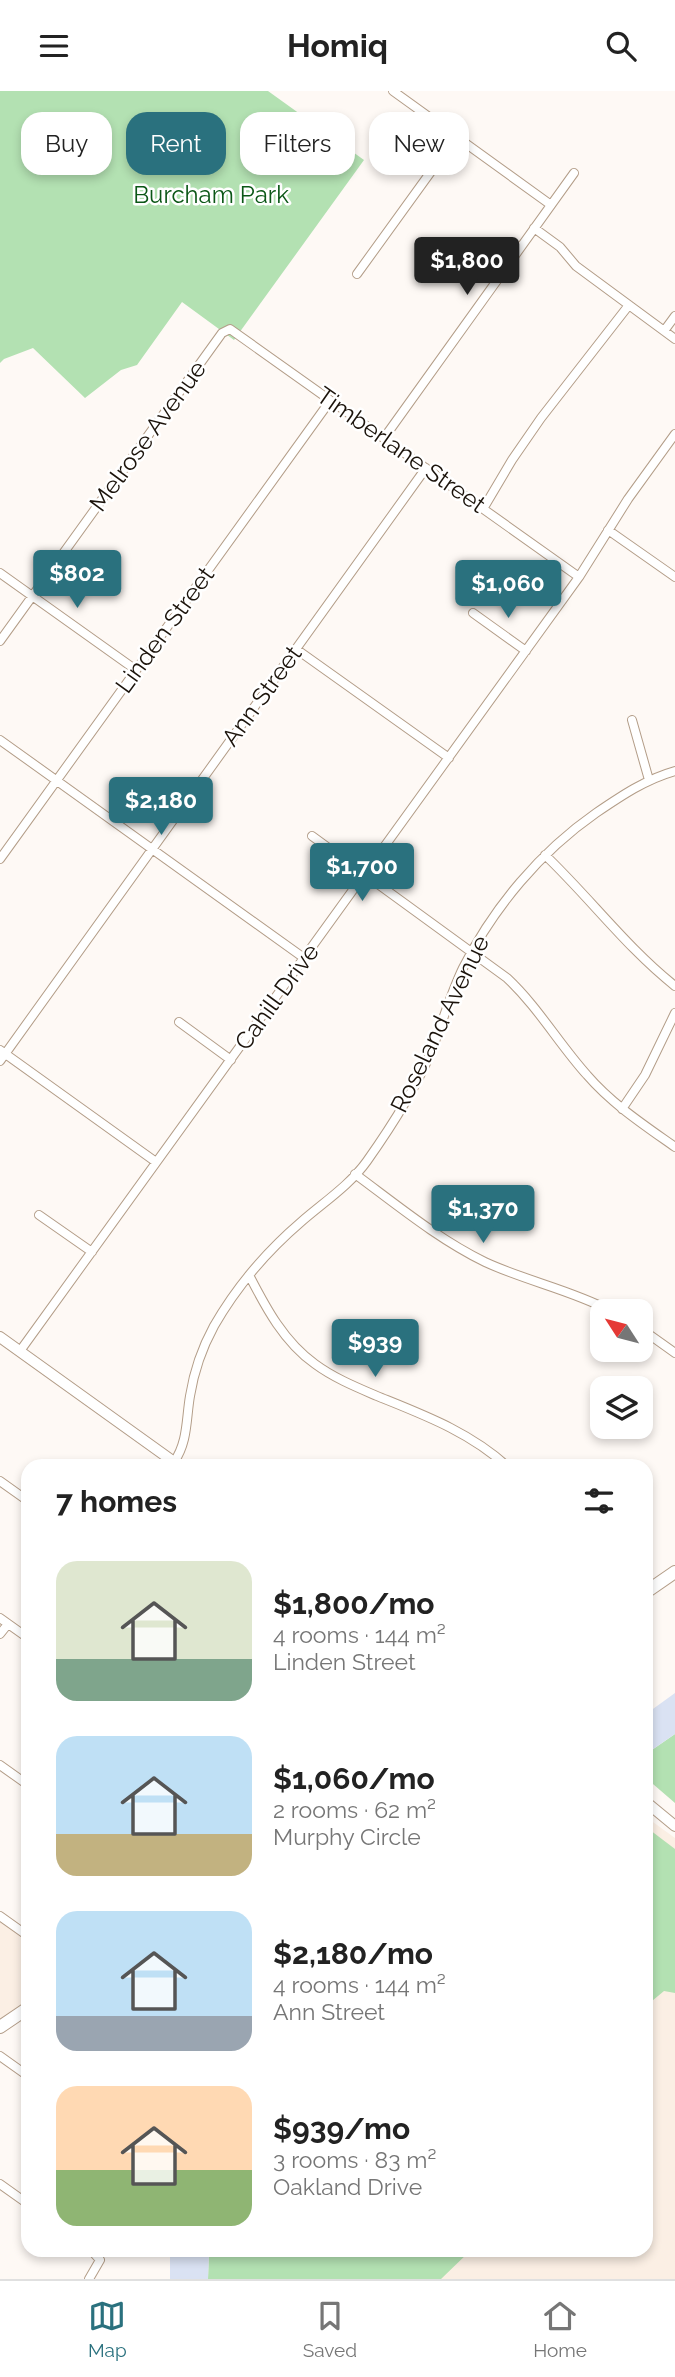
<!DOCTYPE html>
<meta charset="utf-8">
<style>
:root{--surface:#fff;--page:#f6f6f6;--text:#222;--muted:#767676;--line:#e0e0e0;--accent:#2a717e}
body{margin:0;font-family:Raleway,sans-serif;background:var(--page);color:var(--text);height:100vh;display:flex;flex-direction:column;font-size:26px;white-space:nowrap}
*{box-sizing:border-box;margin:0}
p{font-size:23px;color:var(--muted)}
.icon{flex:none;width:38px;height:38px;fill:none;stroke:currentColor;stroke-width:2;stroke-linecap:round;stroke-linejoin:round}
.map{position:relative;flex:1;overflow:hidden}
.sheet{position:absolute;left:21px;top:1368px;width:632px;height:798px;display:flex;flex-direction:column;background:var(--surface);border-radius:21px;box-shadow:0 4px 10px #0003}
.sheet>*{flex:none}
.guide{position:absolute;left:21px;top:21px;width:634px;height:63px;display:flex;gap:14px}
.needle{width:46px;rotate:306deg}
.fabs{position:absolute;left:590px;top:1208px;display:grid;gap:14px}
.fabs a{display:grid;place-items:center;width:63px;height:63px;border-radius:14px;background:var(--surface);box-shadow:0 4px 10px #0003;font-size:35px}
.price{position:absolute;translate:-50% -60px;padding:0 16px;border-radius:7px;background:var(--accent);color:#fff;font-size:23px;line-height:46px;filter:drop-shadow(0 2px 4px #0008)}
.price::after{content:'';position:absolute;left:50%;top:42px;width:21px;height:16px;margin-left:-10px;background:inherit;clip-path:polygon(0 0,100% 0,50% 100%)}
.price.on{background:#222;color:#fff}
ul{padding:0;list-style:none}
li{display:flex;align-items:center;gap:21px;height:175px;padding:0 35px}
li span{display:grid;place-items:center;flex:none;width:196px;height:140px;border-radius:21px;color:#555}
li>.icon{margin-inline-start:auto}
span .icon{width:84px;height:84px;fill:#fffc;stroke-width:1}
li b{font-size:30px}
h2{display:flex;justify-content:space-between;align-items:center;height:84px;padding:0 35px;font-size:30px}
.pill{padding:0 24px;border-radius:21px;background:var(--surface);box-shadow:0 4px 10px #0003;font-size:24px;line-height:63px}
.pill.on{background:var(--accent);color:#fff}
header{display:flex;justify-content:space-between;align-items:center;height:91px;padding:0 35px;background:var(--surface);font-size:32px;font-weight:700}
.tabs{display:flex;justify-content:space-around;align-items:center;height:98px;border-top:2px solid var(--line);background:var(--surface);font-size:19px;color:var(--muted)}
.tabs a{display:grid;justify-items:center;gap:4px}
.tabs .on{color:var(--accent)}
.map>svg:first-child{display:block}
</style>
<header><svg class="icon" aria-label="menu" viewBox="0 0 24 24"><path d="M4 6h16M4 12h16M4 18h16"/></svg>Homiq<svg class="icon" aria-label="search" viewBox="0 0 24 24"><circle cx="10" cy="10" r="6"/><path d="M15 15l6 6"/></svg></header>
<div class="map">
<svg width="675" height="2188" viewBox="0 0 675 2188">
<rect width="100%" height="100%" fill="#fef9f5"/>
<path fill="#fbefe4" d="M646 1726 675 1747V2188H208L209 2160H646Z
M0 1828 28 1845V1914L0 1933Z"/>
<path fill="#b3e1b2" d="M0 0H268L364 69 234 249 182 211 137 274 121 279 85 307 33 257 4 268 0 272Z
M675 1643V1712L646 1687V1663Z
M646 1736 675 1758V1902L664 1900 646 1915Z
M209 2160H470L441 2188H208Z"/>
<path fill="#dae2f3" d="M675 1602V1643L646 1663V1623Z
M170 2160H209L208 2188H170Z"/>
<g fill="none" stroke-linecap="round" stroke-linejoin="round">
<defs>
<path id="street" d="M393 0 551 114
M534 137 560 156 576 175 675 248
M357 183 456 46
M664 240 675 225
M384 347 574 82
M483 418 512 369 541 327 629 214
M608 439 675 486
M0 482 136 579
M473 522 526 560
M0 550 222 242 230 238 579 486
M296 558 449 667
M632 629 649 689
M0 649 304 867
M312 745 507 887C538 916 559 953 587 984 612 1013 644 1034 675 1056
M545 764C590 807 627 857 675 895
M0 768 330 310
M179 931 231 969
M0 959 156 1071
M0 970 426 377
M622 1018 645 984 675 922
M355 1083C397 1114 438 1148 485 1171 526 1190 571 1199 611 1220
M39 1124 92 1161
M249 1184C266 1217 284 1251 315 1273 334 1287 356 1296 377 1305 424 1324 470 1341 508 1376
M640 1237 675 1262
M20 1260 579 486 628 408 675 343
M174 1371C188 1351 186 1328 190 1305 194 1280 202 1257 214 1235 237 1195 266 1161 301 1131 324 1111 350 1094 367 1070 391 1036 415 999 431 961 442 933 450 904 463 877 494 816 540 761 596 722 621 705 646 688 675 680
M0 1390 28 1410
M0 1527 28 1547
M0 1543 8 1533
M0 1674 28 1694
M0 1825 28 1845
M0 1965 28 1985
M0 2093 28 2113
M89 2188 100 2169 92 2160"/>
<path id="secondary" d="M0 1246 181 1376
M646 1711 675 1735"/>
<path id="primary" d="M646 1501 675 1481
M0 1936 28 1917"/>
</defs>
<use href="#street" stroke="#b39d88" stroke-width="10"/>
<use href="#secondary" stroke="#b39d88" stroke-width="12"/>
<use href="#primary" stroke="#b39d88" stroke-width="14"/>
<use href="#street" stroke="#fff" stroke-width="8"/>
<use href="#secondary" stroke="#fff" stroke-width="10"/>
<use href="#primary" stroke="#fff" stroke-width="12"/>
</g>
<g text-anchor="middle" stroke-width="5" stroke-linejoin="round" paint-order="stroke">
<g font-size="24" fill="#0b5716" stroke="#fff">
<text x="211" y="112">Burcham Park</text>
</g>
<g font-size="24" fill="#1b130b" stroke="#fff">
<text transform="translate(148 345) rotate(-54)" y="8">Melrose Avenue</text>
<text transform="translate(401 359) rotate(35)" y="8">Timberlane Street</text>
<text transform="translate(165 539) rotate(-54)" y="8">Linden Street</text>
<text transform="translate(262 605) rotate(-54)" y="8">Ann Street</text>
<text transform="translate(277 906) rotate(-54)" y="8">Cahill Drive</text>
<text transform="translate(440 933) rotate(-64)" y="8">Roseland Avenue</text>
</g>
</g>
</svg>
<div class="fabs">
<a><svg class="needle" viewBox="-14 -14 28 28"><path d="M0-13l5 13h-10z" fill="#e53935"/><path d="M0 13l5-13h-10z" fill="#767676"/></svg></a>
<a><svg class="icon" aria-label="layers" viewBox="0 0 24 24"><path d="M12 4l9 5-9 5-9-5zM3 14l9 5 9-5"/></svg></a>
</div>
<b class="price on" style="left:467px;top:206px">$1,800</b>
<b class="price" style="left:77px;top:519px">$802</b>
<b class="price" style="left:508px;top:529px">$1,060</b>
<b class="price" style="left:161px;top:746px">$2,180</b>
<b class="price" style="left:362px;top:812px">$1,700</b>
<b class="price" style="left:483px;top:1154px">$1,370</b>
<b class="price" style="left:375px;top:1288px">$939</b>
<div class="guide">
<a class="pill">Buy</a>
<a class="pill on">Rent</a>
<a class="pill">Filters</a>
<a class="pill">New</a>
</div>
<section class="sheet">
<h2>7 homes<svg class="icon" aria-label="filters" viewBox="0 0 24 24"><path d="M4 7h16M4 17h16"/><circle cx="9" cy="7" r="2"/><circle cx="15" cy="17" r="2"/></svg></h2>
<ul>
<li><span style="background:linear-gradient(#dfe7d0 70%,#7fa58c 0)"><svg class="icon" aria-label="home" viewBox="0 0 24 24"><path d="M3 11l9-7 9 7M6 9v11h12V9"/></svg></span><div><b>$1,800/mo</b><p>4 rooms · 144 m²</p><p>Linden Street</p></div></li>
<li><span style="background:linear-gradient(#bfe0f5 70%,#c2b280 0)"><svg class="icon" aria-label="home" viewBox="0 0 24 24"><path d="M3 11l9-7 9 7M6 9v11h12V9"/></svg></span><div><b>$1,060/mo</b><p>2 rooms · 62 m²</p><p>Murphy Circle</p></div></li>
<li><span style="background:linear-gradient(#bfe0f5 75%,#9aa5b1 0)"><svg class="icon" aria-label="home" viewBox="0 0 24 24"><path d="M3 11l9-7 9 7M6 9v11h12V9"/></svg></span><div><b>$2,180/mo</b><p>4 rooms · 144 m²</p><p>Ann Street</p></div></li>
<li><span style="background:linear-gradient(#ffd9b3 60%,#8fb573 0)"><svg class="icon" aria-label="home" viewBox="0 0 24 24"><path d="M3 11l9-7 9 7M6 9v11h12V9"/></svg></span><div><b>$939/mo</b><p>3 rooms · 83 m²</p><p>Oakland Drive</p></div></li>
</ul>
</section>
</div>
<nav class="tabs">
<a class="on"><svg class="icon" aria-label="map" viewBox="0 0 24 24"><path d="M3 6l6-2 6 2 6-2v14l-6 2-6-2-6 2zM9 4v14M15 6v14"/></svg>Map</a>
<a><svg class="icon" aria-label="saved" viewBox="0 0 24 24"><path d="M7 4h10v16l-5-4-5 4z"/></svg>Saved</a>
<a><svg class="icon" aria-label="home" viewBox="0 0 24 24"><path d="M3 11l9-7 9 7M6 9v11h12V9"/></svg>Home</a>
</nav>
